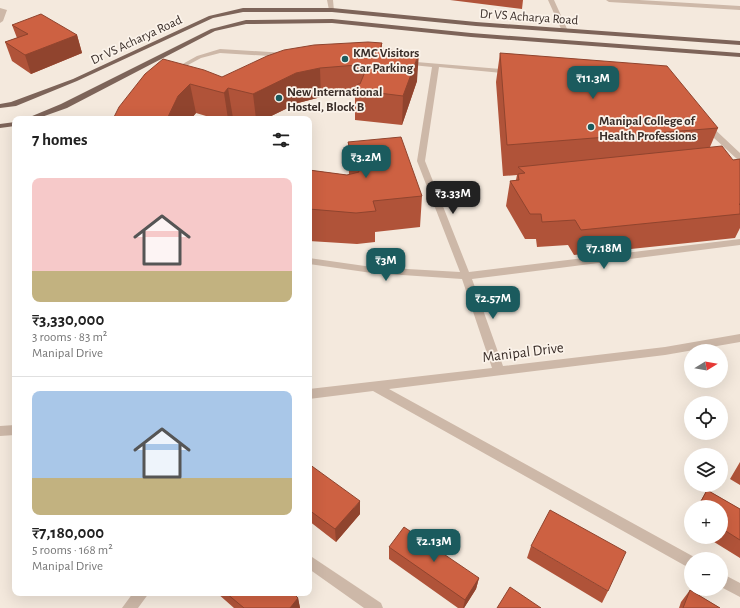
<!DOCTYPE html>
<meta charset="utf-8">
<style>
:root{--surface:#fff;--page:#f6f6f6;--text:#222;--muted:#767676;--line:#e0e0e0;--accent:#1b5b5e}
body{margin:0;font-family:"Alegreya Sans",sans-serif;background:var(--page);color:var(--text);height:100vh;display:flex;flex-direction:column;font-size:15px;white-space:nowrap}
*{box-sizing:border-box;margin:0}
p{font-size:13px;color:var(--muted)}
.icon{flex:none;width:22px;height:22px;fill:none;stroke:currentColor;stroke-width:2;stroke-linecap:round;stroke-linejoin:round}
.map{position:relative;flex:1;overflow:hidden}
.side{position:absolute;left:12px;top:116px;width:300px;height:480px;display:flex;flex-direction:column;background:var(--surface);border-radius:8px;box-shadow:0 4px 16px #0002}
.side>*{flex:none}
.needle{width:26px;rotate:79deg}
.tools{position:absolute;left:684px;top:344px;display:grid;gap:8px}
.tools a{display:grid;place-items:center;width:44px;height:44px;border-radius:50%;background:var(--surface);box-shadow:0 4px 16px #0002;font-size:20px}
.price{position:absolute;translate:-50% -34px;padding:0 9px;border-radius:8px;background:var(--accent);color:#fff;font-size:13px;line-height:26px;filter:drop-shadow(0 1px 2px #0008)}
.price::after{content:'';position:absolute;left:50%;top:24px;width:12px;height:9px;margin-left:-6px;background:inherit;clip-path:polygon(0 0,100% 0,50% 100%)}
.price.selected{background:#222;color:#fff}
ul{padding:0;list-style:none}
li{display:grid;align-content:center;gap:8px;height:212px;padding:0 20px}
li+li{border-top:1px solid var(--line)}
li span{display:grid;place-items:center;height:124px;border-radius:8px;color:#555}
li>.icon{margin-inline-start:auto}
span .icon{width:72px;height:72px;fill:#fffc;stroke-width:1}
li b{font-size:17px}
h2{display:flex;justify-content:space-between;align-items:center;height:48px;padding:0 20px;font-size:17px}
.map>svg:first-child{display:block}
</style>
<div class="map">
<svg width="740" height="608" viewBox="0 0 740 608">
<rect width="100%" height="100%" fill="#f4e9dd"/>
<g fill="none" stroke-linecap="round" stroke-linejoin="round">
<path fill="#cdb8a8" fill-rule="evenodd" d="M327 0H333L334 11 329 10Z
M548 0H554L568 31 567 32 562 31Z
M606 0H639L740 6V10L609 2Z
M0 8 7 10 3 21 0 23Z
M220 49 286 53 289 55 286 57 220 53 201 58 175 72 170 71 197 56Z
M404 61 512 70 515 72 512 74 439 67 425 161 469 272 740 239V245L472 279 503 366 665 347 740 334V342L665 355 389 389 696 558 691 559V569L373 391 309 399V389L492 368 462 279 372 273 309 264V258L372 267 460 272 417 161 432 67 402 64V62Z
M703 124H709L740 153V159H737L703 128Z
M15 425V435L0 436V426Z
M309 555 381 603 383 608H364L309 569Z
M721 573 740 583V597L721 587Z
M133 593H149L138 608H122Z"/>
<path fill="#7d6459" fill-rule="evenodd" d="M243 8H332L476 22 740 41V45L476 26 332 12H243L213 18 77 81 16 106 0 108V104L11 102 73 79 209 16Z
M332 19 471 33 740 53V57L471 37 332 23 246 24 215 31 67 108 36 119H25L61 104 211 29 246 20Z
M15 122V126L0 128V124Z"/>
</g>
<path fill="#b05339" d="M450 0H523L522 9Z
M12 25 77 35 82 53 31 74 12 61 5 42 17 38Z
M382 43V49L417 81 402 125 355 120V94L321 97 298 103 265 119H237L233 118 232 119H216L196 113 191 119H113L145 74 222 77Z
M500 53 718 128 710 147 733 160 740 159V228L735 238 574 255 568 245 537 247 536 239H525L506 206 510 181 516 180 517 175 503 176 496 82Z
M348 142 422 196 420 227 375 232V242L357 244 309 241V170L347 175 349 174Z
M740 462V485L730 479Z
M309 464 360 514 336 542 309 521Z
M707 490 740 509V558L706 537H721V507H697Z
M691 517V528L686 525Z
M531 546 608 591 602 603 527 558Z
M389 547 479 578 476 589 464 608H458L389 559Z
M690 590 720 608H679L681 602Z
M217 593H293L298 598 300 608H234Z"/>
<path fill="#90442e" d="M77 35 82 53 31 74 25 55Z
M419 53 417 81 402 125 403 96Z
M320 68 321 97 298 103 265 119H256L253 94 296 73Z
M190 84 196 113 191 119H167L178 96Z
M228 88 233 118 232 119H228L224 93Z
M360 501V514L336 542 335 529Z
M479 578 476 589 464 608H463L465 600Z
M298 598 300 608H290Z"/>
<path fill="#cd6142" stroke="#90442e" d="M41 14 77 35 25 55 5 42 28 34 12 25Z
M368 42 382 43 380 49 419 53 403 96 355 90 358 84H360L367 67 357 65 320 68 296 73 253 94 228 88 224 93 190 84 178 96 167 119H113L119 107 145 74 163 59 204 70 222 77 267 56 284 50 314 45Z
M500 53 667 66 718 128 507 145Z
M401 137 422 196 373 201 376 211 356 213 309 209V170L347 175 359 172 353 149H350L348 142Z
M722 146 733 160 740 159V204H739L740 205V214L581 230 575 220 542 222 541 214H530L510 181 519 180 518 174 525 173 518 167Z
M309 464 360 501 335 529 309 510Z
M707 490 740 509V540L721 528V507H698Z
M550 510 626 552 608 591 531 546Z
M404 527 479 578 465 600 389 547Z
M510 587 541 608H497Z
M690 590 720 608H683Z
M226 593H293L298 598 290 608H244Z"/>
<g fill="#1b5b5e" stroke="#fbf3ea" stroke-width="1.5">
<circle cx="345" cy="59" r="4"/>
<circle cx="279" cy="98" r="4"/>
<circle cx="591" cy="127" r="4"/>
</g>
<g text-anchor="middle" stroke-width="3.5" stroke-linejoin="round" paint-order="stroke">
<g font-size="13" fill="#3a2e29" stroke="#fbf3ea">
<text transform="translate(529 16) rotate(4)" y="5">Dr VS Acharya Road</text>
<text transform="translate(136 39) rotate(-25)" y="5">Dr VS Acharya Road</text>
</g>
<g font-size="13" font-weight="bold" fill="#3a2e29" stroke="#fbf3ea" text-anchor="start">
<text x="353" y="57">KMC Visitors<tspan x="353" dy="15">Car Parking</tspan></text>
<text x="287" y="96">New International<tspan x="287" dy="15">Hostel, Block B</tspan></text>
<text x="599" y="125">Manipal College of<tspan x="599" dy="15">Health Professions</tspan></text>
</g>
<g font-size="15" fill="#3a2e29" stroke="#fbf3ea">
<text transform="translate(523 352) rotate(-7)" y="5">Manipal Drive</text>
</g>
</g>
</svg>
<div class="tools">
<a><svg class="needle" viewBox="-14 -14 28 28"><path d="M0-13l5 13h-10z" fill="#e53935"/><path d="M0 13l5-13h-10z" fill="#767676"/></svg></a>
<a><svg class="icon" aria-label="locate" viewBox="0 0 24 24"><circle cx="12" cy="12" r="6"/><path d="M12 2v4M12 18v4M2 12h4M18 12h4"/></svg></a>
<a><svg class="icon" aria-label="layers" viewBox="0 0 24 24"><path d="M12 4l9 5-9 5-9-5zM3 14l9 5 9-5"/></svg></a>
<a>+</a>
<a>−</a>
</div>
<b class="price" style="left:593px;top:100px">₹11.3M</b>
<b class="price" style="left:366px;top:179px">₹3.2M</b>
<b class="price selected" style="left:453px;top:215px">₹3.33M</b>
<b class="price" style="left:604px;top:270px">₹7.18M</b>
<b class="price" style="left:386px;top:282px">₹3M</b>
<b class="price" style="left:493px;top:320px">₹2.57M</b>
<b class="price" style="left:434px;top:563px">₹2.13M</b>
<section class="side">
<h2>7 homes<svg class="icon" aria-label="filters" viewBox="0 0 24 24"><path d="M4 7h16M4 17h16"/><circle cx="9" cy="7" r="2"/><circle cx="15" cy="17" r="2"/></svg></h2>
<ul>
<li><span style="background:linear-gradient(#f6c9c9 75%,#c2b280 0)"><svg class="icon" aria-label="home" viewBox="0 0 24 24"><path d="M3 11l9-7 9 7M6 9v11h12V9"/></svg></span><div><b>₹3,330,000</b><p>3 rooms · 83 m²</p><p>Manipal Drive</p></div></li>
<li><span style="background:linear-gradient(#a9c7e8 70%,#c2b280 0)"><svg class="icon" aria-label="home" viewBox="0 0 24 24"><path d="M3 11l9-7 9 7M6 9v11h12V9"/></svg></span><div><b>₹7,180,000</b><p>5 rooms · 168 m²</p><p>Manipal Drive</p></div></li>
</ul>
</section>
</div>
